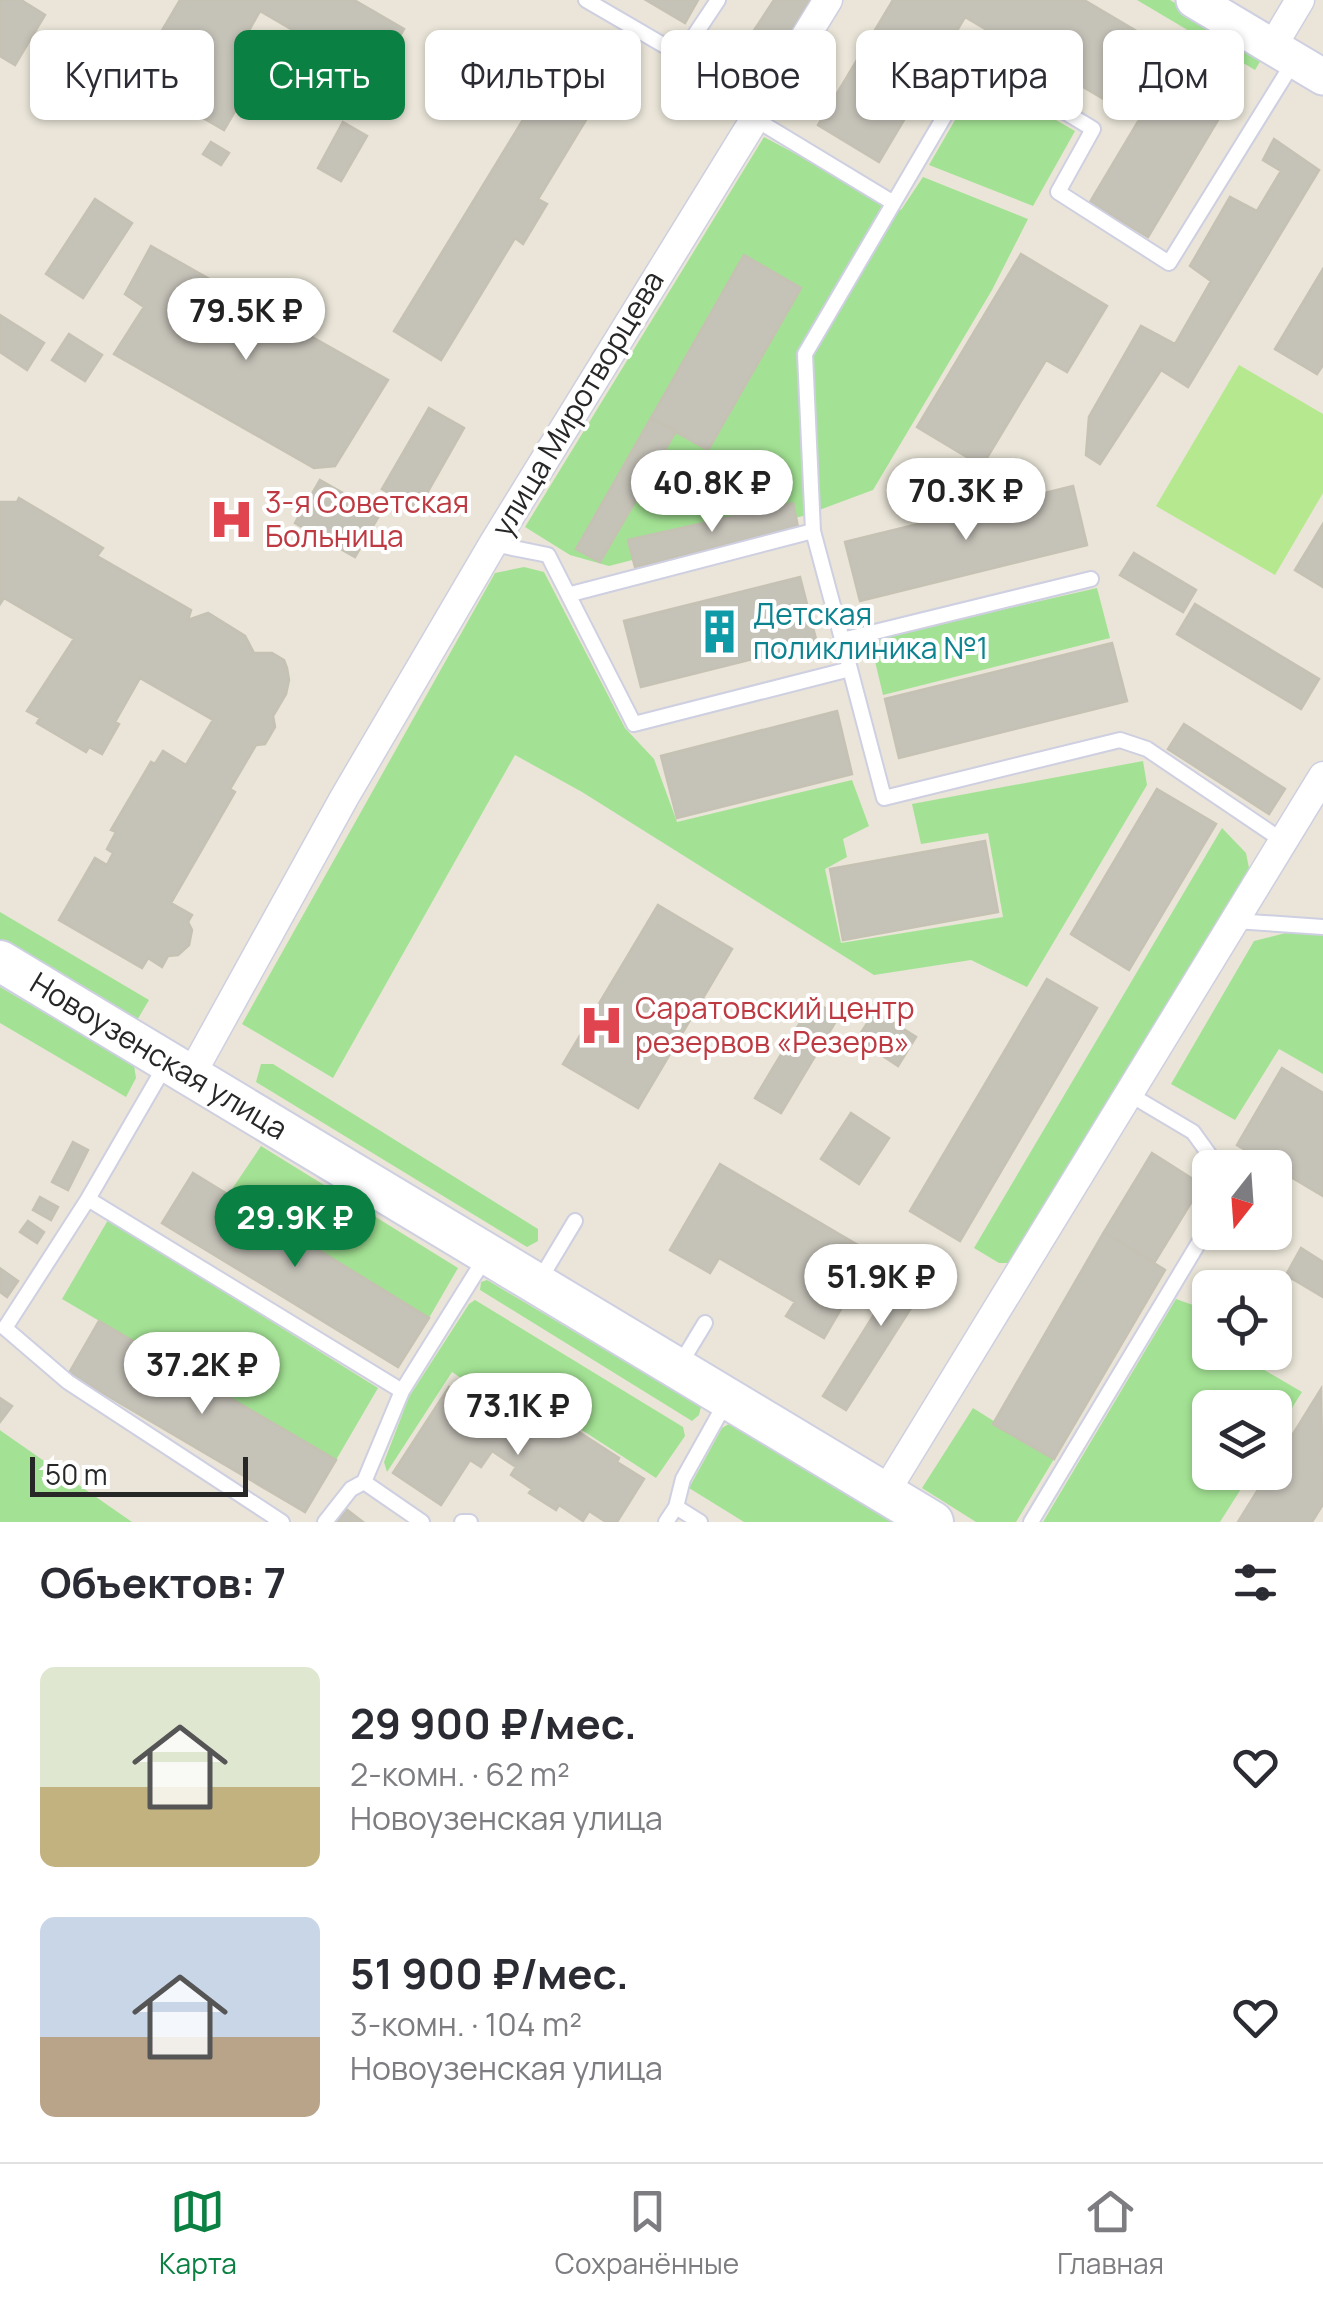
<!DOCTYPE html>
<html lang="ru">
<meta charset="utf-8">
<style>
:root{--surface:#fff;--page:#f2f2f3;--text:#2b2b33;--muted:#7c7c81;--line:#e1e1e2;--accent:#0b8043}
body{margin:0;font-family:Manrope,sans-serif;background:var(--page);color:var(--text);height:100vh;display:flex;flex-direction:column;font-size:38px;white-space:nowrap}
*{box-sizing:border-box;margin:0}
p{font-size:32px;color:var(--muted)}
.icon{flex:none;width:55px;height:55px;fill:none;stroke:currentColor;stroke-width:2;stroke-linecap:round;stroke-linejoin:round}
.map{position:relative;height:1522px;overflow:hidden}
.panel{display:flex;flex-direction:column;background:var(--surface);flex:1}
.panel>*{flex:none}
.guide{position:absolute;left:30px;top:30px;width:1265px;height:90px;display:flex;gap:20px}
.needle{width:65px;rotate:197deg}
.tools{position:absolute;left:1192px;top:1150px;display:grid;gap:20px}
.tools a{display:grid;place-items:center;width:100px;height:100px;border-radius:15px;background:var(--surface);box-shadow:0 2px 8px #0004;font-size:50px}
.scale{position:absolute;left:30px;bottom:25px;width:218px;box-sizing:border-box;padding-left:10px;border:5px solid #272727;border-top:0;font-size:28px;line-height:35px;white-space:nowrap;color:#272727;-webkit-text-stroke:8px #fff;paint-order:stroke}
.price{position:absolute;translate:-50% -85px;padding:0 22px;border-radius:35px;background:#fff;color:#222;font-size:32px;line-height:65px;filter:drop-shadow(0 2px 5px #0008)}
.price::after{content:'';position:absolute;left:50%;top:60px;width:30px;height:22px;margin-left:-15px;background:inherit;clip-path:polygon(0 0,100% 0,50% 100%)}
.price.active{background:var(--accent);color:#fff}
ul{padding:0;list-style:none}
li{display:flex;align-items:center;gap:30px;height:250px;padding:0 40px}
li span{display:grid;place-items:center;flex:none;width:280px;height:200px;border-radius:15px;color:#555}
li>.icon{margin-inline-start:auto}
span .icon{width:120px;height:120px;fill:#fffc;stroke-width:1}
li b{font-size:42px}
h2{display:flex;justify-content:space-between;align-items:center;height:120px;padding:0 40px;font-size:42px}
.tag{padding:0 35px;border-radius:15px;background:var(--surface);box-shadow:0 2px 8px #0004;font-size:35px;line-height:90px}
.tag.active{background:var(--accent);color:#fff}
.menu{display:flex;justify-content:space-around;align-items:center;height:140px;border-top:2px solid var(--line);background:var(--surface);font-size:28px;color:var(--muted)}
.menu a{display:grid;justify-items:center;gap:5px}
.menu .active{color:var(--accent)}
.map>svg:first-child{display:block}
</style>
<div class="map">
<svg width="1323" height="1522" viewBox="0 0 1323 1522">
<rect width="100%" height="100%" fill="#eae5d8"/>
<path fill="#a3e294" d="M1137 0H1170L1258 52 1261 60 1255 70Z
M992 83 1075 131 1033 206 929 165 974 87Z
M764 137 901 210 923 177 1028 219 992 290 873 490 803 516 609 566 570 555 525 527Z
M524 567 544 572 625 728 654 759 677 822 852 780 869 826 843 839 847 857 825 869 841 943 1003 917 988 833 921 844 912 804 1143 761 1147 785 1027 987 971 960 874 975 582 792 515 755 333 1078 242 1024 495 573Z
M1097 588 1110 638 883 695 870 640Z
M1222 828 1246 853 1249 868 1013 1263H999L974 1248Z
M0 912 149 1000 136 1022 0 941Z
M1305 928 1323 930V1074L1279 1049 1235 1120 1171 1084 1254 941Z
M0 987 134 1065 136 1078 126 1097 0 1023Z
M261 1064H273L538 1229V1241L527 1247 256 1082Z
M261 1146 458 1268 429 1318 228 1195Z
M108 1220 378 1388 336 1460 62 1299Z
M487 1280 701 1407 699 1415 692 1421 480 1290 481 1282Z
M1176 1299 1210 1311V1352L1235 1353 1302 1392 1275 1435V1408H1210V1472L1251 1473 1220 1522H1043Z
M475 1300 683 1427 685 1436 656 1478 523 1392 510 1411 452 1372 387 1472 384 1462 409 1397 469 1304Z
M973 1408 1054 1459 1016 1522H976L922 1488Z
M732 1422 896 1522H744L689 1488 722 1428Z
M0 1430 1 1431 132 1522H0Z"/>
<path fill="#b6e98f" d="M1239 365 1323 414V493L1275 575 1156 506Z"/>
<path fill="#c5c2b8" stroke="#c5c1b3" stroke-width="2.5" d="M0 0H21L45 15 15 65 0 56Z
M180 0H354L404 29 375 78 260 11 247 34 272 48 224 130 134 78Z
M646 0H698L685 23Z
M774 0H811L779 49 753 32Z
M893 0H1084L1236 90 1148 237 1090 202 1139 120 965 17 879 162 818 125Z
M543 87 589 115 538 199 547 204 523 244 515 238 441 360 394 331Z
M343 122 367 136 341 181 318 168Z
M1274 139 1319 170 1188 387 1161 370 1100 464 1086 455 1089 417 1141 326 1175 344 1211 281 1190 266 1230 197 1257 211 1281 171 1263 160Z
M211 142 229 153 221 165 203 154Z
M95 199 132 223 83 298 46 274Z
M151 246 388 380 335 466 314 468 114 354 144 307 125 294Z
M1021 254 1107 306 1067 372 1046 360 982 466 917 427Z
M744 255 801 288 708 450 651 418Z
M1323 269V365L1317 374 1275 349Z
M0 315 44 343 27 370 0 352Z
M69 334 102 355 85 381 52 360Z
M429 408 464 428 418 509 382 489Z
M651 418 676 431 600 562 576 549Z
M320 480 380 514 355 557 295 523Z
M1073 486 1087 545 860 601 845 542Z
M19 498 103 548 97 556 191 610 188 620 208 613 245 636 254 653H272L284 660 287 668 289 680 286 694 273 716 275 727 265 744 256 745 230 789 235 792 171 903 192 915 188 922 192 930 189 945 178 955 168 956 162 967 148 958 142 968 59 920 95 858 107 865 113 853 107 849 116 832 111 830 151 762 155 764 163 751 186 765 213 720 140 678 115 722 119 724 102 754 89 747 86 752 37 723 40 718 27 711 74 639 4 598 0 604V502H17Z
M793 503 798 527 635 567 628 540Z
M1323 524V587L1295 570Z
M1134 553 1196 590 1183 612 1120 575Z
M800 577 817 643 641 687 624 621Z
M1195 604 1319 679 1301 709 1177 634Z
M1112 643 1127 701 899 758 885 699Z
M837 711 852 774 677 818 661 756Z
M1184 724 1285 789 1269 814 1168 749Z
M1157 789 1216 824 1129 970 1071 934Z
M985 841 998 912 843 940 830 869Z
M658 905 732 949 638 1108 563 1064Z
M1047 979 1097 1008 960 1241 910 1211Z
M813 1001 839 1016 781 1113 755 1098Z
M875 1011 916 1037 898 1066 857 1039Z
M1282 1068 1323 1093V1196L1237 1145Z
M851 1113 889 1138 859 1184 821 1159Z
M73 1142 88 1150 68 1190 52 1182Z
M1152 1153 1202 1185 1154 1263 1165 1270 1104 1232Z
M720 1164 873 1254 824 1338 786 1316 795 1302 719 1258 710 1273 670 1250Z
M193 1173 429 1318 398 1367 162 1223Z
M40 1197 58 1207 51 1220 33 1210Z
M28 1221 44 1232 37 1243 20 1232Z
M1104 1232 1165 1270 1054 1459 993 1424Z
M1301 1248 1323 1262V1297L1286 1275Z
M915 1249 939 1264 846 1410 823 1396Z
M1 1269 18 1281 7 1297 0 1292Z
M99 1321 336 1460 305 1512 69 1373Z
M449 1387 473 1403 476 1397 500 1413 497 1417 510 1425 522 1407 543 1421 547 1416 569 1430 571 1427 619 1458 617 1462 644 1479 617 1522H606L589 1511 583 1521 559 1505 556 1510 529 1493 532 1489 511 1475 516 1467 492 1451 481 1467 470 1460 441 1505 393 1473Z
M1321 1389 1323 1504 1312 1522H1238L1269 1472H1275V1463Z
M0 1398 12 1406 0 1422Z
M346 1509 363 1522H336Z"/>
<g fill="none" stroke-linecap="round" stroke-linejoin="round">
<defs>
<path id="service" d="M586 0 665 46 690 42 718 0
M755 119 892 202
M493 544 548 555 634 724 850 669 813 531 805 354 978 59 1093 129 1058 192 1169 263 1294 61
M571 594 813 531
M842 640 1091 579
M850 669 884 798 1120 740 1147 749 1283 841
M1235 921 1323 927
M165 1066 88 1199 5 1328 68 1382 282 1522
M1129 1094 1193 1132 1219 1168
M88 1199 402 1391
M539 1281 575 1221
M679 1366 705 1323
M676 1507 700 1522
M325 1522 351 1489 364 1482
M422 1522 364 1482 402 1391 485 1258
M462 1522H470
M666 1522 676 1507 683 1479 726 1402
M1031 1522 1210 1224"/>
<path id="minor" d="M1272 47 1300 0
M191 1075 344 798 493 544 828 0
M886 1491 1323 776"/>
<path id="tertiary" d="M1194 0 1323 77"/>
<g id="secondary">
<path id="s1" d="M0 961 933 1522"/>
</g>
</defs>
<use href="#service" stroke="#cecfe1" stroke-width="18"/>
<use href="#minor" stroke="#cecfe1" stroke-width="31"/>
<use href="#tertiary" stroke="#cecfe1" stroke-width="39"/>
<use href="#secondary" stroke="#cecfe1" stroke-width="44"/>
<use href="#service" stroke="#fff" stroke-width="14"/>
<use href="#minor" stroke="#fff" stroke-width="28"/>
<use href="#tertiary" stroke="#fff" stroke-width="35"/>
<use href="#secondary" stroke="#fff" stroke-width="40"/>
</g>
<defs>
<symbol id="hospital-bare" viewBox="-9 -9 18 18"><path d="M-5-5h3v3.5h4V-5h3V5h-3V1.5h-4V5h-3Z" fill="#e0444e" stroke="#fff" stroke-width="2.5" paint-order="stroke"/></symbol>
<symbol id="building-bare" viewBox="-9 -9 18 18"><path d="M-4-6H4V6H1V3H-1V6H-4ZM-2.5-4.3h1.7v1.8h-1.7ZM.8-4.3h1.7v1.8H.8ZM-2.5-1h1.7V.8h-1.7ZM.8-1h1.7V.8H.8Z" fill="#0f9aa8" stroke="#fff" stroke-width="2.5" paint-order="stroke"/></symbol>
</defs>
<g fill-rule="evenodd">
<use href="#hospital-bare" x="200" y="488" width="63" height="63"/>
<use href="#building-bare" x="688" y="600" width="63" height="63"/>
<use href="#hospital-bare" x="570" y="994" width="63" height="63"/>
</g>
<g text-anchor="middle" stroke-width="8" stroke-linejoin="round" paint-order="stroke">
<g font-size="30" fill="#272727" stroke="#fff">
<text transform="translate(578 404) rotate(-59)" y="10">улица Миротворцева</text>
<text dy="10" stroke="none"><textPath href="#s1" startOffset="185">Новоузенская улица</textPath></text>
</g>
<g font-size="30" fill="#be3a42" stroke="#fff" text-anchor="start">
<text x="265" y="513">3-я Советская<tspan x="265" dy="34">Больница</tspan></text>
<text x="635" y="1019">Саратовский центр<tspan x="635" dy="34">резервов «Резерв»</tspan></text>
</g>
<g font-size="30" fill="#0d838f" stroke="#fff" text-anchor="start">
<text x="753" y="625">Детская<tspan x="753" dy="34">поликлиника №1</tspan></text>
</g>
</g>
</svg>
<div class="tools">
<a><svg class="needle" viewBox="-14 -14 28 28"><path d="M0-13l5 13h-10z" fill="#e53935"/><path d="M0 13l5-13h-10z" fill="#7c7c81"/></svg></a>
<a><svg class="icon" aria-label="locate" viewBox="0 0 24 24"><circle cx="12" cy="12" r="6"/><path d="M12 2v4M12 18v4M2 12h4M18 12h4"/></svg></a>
<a><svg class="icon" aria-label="layers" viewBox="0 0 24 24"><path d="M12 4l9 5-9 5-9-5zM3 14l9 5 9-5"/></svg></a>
</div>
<div class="scale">50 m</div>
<b class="price" style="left:246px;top:363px">79.5K ₽</b>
<b class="price" style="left:712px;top:535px">40.8K ₽</b>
<b class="price" style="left:966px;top:543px">70.3K ₽</b>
<b class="price active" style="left:295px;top:1270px">29.9K ₽</b>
<b class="price" style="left:881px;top:1329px">51.9K ₽</b>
<b class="price" style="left:202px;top:1417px">37.2K ₽</b>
<b class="price" style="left:518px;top:1458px">73.1K ₽</b>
<div class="guide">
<a class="tag">Купить</a>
<a class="tag active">Снять</a>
<a class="tag">Фильтры</a>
<a class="tag">Новое</a>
<a class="tag">Квартира</a>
<a class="tag">Дом</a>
</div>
</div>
<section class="panel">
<h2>Объектов: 7<svg class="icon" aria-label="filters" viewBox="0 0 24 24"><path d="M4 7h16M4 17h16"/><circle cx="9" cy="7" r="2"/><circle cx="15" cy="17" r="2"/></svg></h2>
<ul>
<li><span style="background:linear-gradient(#dfe7d0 60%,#c2b280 0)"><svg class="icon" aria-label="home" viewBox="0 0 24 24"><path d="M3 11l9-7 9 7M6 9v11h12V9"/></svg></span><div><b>29 900 ₽/мес.</b><p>2-комн. · 62 m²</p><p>Новоузенская улица</p></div><svg class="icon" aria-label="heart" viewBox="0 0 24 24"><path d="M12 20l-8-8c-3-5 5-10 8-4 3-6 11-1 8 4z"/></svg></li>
<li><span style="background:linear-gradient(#c9d6e8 60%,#b9a48a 0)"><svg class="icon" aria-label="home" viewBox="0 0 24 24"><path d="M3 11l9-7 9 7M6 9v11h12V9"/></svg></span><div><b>51 900 ₽/мес.</b><p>3-комн. · 104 m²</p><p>Новоузенская улица</p></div><svg class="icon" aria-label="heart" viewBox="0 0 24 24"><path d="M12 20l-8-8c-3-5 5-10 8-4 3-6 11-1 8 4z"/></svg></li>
</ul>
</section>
<nav class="menu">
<a class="active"><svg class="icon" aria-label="map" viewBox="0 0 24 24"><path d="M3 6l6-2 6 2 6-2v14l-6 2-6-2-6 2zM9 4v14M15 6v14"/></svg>Карта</a>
<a><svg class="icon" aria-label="saved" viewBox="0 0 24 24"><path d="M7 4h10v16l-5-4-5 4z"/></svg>Сохранённые</a>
<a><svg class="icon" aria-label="home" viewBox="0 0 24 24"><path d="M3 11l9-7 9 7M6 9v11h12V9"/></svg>Главная</a>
</nav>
